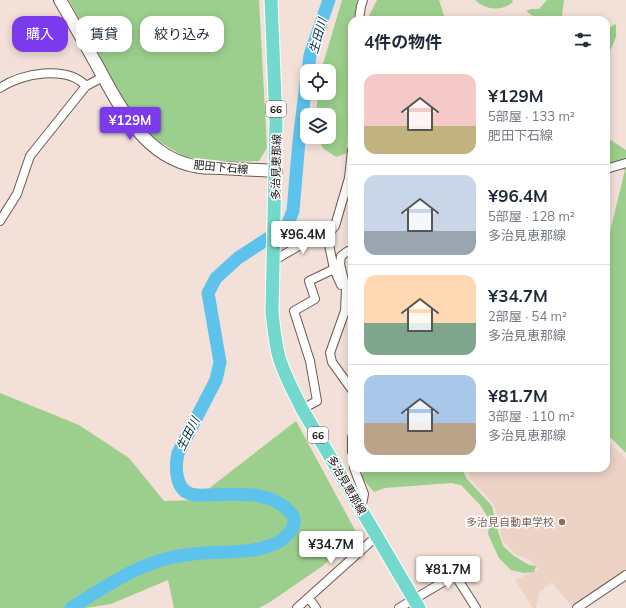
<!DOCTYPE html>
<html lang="ja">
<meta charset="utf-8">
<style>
:root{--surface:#fff;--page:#f2f2f3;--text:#1f2937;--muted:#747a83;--line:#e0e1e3;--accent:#7c3aed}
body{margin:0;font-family:Mulish,"Noto Sans JP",sans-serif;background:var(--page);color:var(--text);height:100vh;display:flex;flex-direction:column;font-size:15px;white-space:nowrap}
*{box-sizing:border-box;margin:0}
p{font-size:13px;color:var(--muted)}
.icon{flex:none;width:22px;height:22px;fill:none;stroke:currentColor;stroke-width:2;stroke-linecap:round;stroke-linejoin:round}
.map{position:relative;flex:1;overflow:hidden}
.drawer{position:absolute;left:348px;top:16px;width:262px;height:456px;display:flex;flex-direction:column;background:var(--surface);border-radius:12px;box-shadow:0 2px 10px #0003}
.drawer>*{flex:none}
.top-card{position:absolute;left:12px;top:16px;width:276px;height:36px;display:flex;gap:8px}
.controls{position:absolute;left:300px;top:64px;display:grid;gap:8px}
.controls a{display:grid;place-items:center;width:36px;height:36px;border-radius:8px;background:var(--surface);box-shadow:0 2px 10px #0003;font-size:20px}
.price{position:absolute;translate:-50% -34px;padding:0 9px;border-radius:4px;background:#fff;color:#222;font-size:13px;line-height:26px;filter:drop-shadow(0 1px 2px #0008)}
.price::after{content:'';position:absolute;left:50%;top:24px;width:12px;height:9px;margin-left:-6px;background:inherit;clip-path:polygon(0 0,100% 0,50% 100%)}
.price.on{background:var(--accent);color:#fff}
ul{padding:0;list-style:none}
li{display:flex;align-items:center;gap:12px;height:100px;padding:0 16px}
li+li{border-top:1px solid var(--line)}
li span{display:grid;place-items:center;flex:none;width:112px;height:80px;border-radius:12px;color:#555}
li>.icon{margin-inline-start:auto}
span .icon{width:48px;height:48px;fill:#fffc;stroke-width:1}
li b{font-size:17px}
h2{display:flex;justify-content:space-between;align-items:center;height:48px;padding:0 16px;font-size:17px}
.tag{padding:0 14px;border-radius:12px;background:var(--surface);box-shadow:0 2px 10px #0003;font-size:14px;line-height:36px}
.tag.on{background:var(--accent);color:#fff}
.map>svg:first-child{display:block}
</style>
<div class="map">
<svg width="626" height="608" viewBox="0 0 626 608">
<rect width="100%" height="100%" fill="#f3e0d8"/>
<path fill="#edd2c6" d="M606 440 626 459V573L572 607 552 582 540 591 536 608H533L515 580 539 569 528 559 516 555 503 541 494 504 469 478 470 468H606Z"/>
<path fill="#9ccf8d" d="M69 0H259L267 148 259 161 234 162 185 157 153 138 138 122 126 104Z
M342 0H357L354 20H352V53L347 153 336 157 324 149 316 137H329V115H316V113L318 93H329V71H321Z
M377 0H439L444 16 434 18 431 20H367Z
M475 0H512L513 2C501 12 486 10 475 0Z
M547 0H564L562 15 564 20H538L526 11 531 9H539Z
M616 24V37L606 60V29Z
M606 137 626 150V453L606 433V248L625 170 606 165Z
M0 393 79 425 129 458 164 501 194 500 296 421 355 530 324 565 270 602 259 608H174L168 580 111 604 86 608H0Z
M369 468H376L389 472 405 468H461L467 479 492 506 498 531 503 546 514 556 529 565 536 566 534 572 524 573 511 570 499 558 488 534 490 520 480 505 461 485 451 483 385 488 374 492 359 475Z"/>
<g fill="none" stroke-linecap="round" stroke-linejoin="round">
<path stroke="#5dc3ed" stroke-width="13" d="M308 71 310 55 329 0
M71 608C97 592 124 573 153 563 166 558 181 555 194 554 222 550 270 557 289 533 292 529 295 525 294 519 293 513 287 509 283 506 264 491 232 494 209 495 204 495 197 496 191 494 175 490 175 466 178 453L216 380 220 362 208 293 216 278 238 258 281 230 288 223 293 211 299 141 307 75"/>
<defs>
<path id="street" d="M359 20 361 6 363 0
M0 88C21 73 67 65 86 86
M606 169 626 163
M0 221 17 194 30 156 86 86 103 77
M327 235 334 269 341 285
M352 251H348L341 256 340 264 346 289 345 311 330 353 332 362 352 390
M273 261 302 244 327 235 335 226 349 178 352 150
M302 409 317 401 310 361 294 311 315 299 309 281 334 269
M352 437V452
M354 468 364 494 361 509
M309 598 316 608
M297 608 377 536
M399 608 455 575 476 608
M577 608 626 575"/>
<path id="secondary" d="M60 0C73 22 85 44 98 67 120 107 144 156 194 166 202 168 212 168 221 168 239 169 257 170 276 171"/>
<path id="primary" d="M271 0 276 122 272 313C274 328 275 343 279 357 284 375 294 392 302 409L419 608"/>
</defs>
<use href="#street" stroke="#6a5a53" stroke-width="10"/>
<use href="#secondary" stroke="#6a5a53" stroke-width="14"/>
<use href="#primary" stroke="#fff" stroke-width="15"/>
<use href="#street" stroke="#fff" stroke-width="8"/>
<use href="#secondary" stroke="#fff" stroke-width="12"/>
<use href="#primary" stroke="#73d9cc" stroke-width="13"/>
</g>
<circle fill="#8d6e63" stroke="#fff" stroke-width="1.5" cx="562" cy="522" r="4"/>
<g text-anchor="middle" stroke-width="3" stroke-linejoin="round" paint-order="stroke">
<g fill="#fff" stroke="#5d5856" stroke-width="1">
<rect x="266" y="101" width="20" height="16" rx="3"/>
<rect x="308" y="427" width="20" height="16" rx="3"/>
</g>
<g font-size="10" font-weight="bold" fill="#17100e">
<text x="276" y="113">66</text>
<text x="318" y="439">66</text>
</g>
<g font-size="11" fill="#17100e" stroke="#fff">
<text transform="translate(221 167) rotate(5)" y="4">肥田下石線</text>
<text transform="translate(276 167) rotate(-89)" y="4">多治見恵那線</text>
<text transform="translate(347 485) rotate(60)" y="4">多治見恵那線</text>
</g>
<g font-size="11" fill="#785e54" stroke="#fff" text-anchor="end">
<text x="554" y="526">多治見自動車学校</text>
</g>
<g font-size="12" font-style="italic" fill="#023344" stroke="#fff">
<text transform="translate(318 36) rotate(-74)" y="4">生田川</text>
<text transform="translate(188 434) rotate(-63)" y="4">生田川</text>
</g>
</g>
</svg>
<div class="controls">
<a><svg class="icon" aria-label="locate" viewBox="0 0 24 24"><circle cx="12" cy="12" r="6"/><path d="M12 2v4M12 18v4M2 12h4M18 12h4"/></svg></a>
<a><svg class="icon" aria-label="layers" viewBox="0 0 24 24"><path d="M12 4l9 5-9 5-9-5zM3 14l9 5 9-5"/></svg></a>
</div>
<b class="price on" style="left:130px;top:141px">¥129M</b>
<b class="price" style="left:303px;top:255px">¥96.4M</b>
<b class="price" style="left:331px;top:565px">¥34.7M</b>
<b class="price" style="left:448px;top:590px">¥81.7M</b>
<div class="top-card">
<a class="tag on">購入</a>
<a class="tag">賃貸</a>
<a class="tag">絞り込み</a>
</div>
<section class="drawer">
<h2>4件の物件<svg class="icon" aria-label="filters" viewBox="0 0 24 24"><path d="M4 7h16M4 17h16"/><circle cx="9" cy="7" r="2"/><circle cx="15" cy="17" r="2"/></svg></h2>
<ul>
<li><span style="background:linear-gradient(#f6c9c9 65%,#c2b280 0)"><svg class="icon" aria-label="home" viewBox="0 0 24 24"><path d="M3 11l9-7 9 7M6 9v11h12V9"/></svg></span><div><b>¥129M</b><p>5部屋 · 133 m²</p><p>肥田下石線</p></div></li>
<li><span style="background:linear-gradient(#c9d6e8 70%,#9aa5b1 0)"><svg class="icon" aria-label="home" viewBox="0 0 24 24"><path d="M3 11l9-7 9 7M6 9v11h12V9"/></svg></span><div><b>¥96.4M</b><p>5部屋 · 128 m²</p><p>多治見恵那線</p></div></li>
<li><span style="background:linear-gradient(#ffd9b3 60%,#7fa58c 0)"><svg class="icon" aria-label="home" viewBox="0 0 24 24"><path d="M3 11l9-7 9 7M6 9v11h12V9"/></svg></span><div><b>¥34.7M</b><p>2部屋 · 54 m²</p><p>多治見恵那線</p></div></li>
<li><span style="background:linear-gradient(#a9c7e8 60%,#b9a48a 0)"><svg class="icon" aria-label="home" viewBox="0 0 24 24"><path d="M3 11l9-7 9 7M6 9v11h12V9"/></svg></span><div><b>¥81.7M</b><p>3部屋 · 110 m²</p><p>多治見恵那線</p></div></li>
</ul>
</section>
</div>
